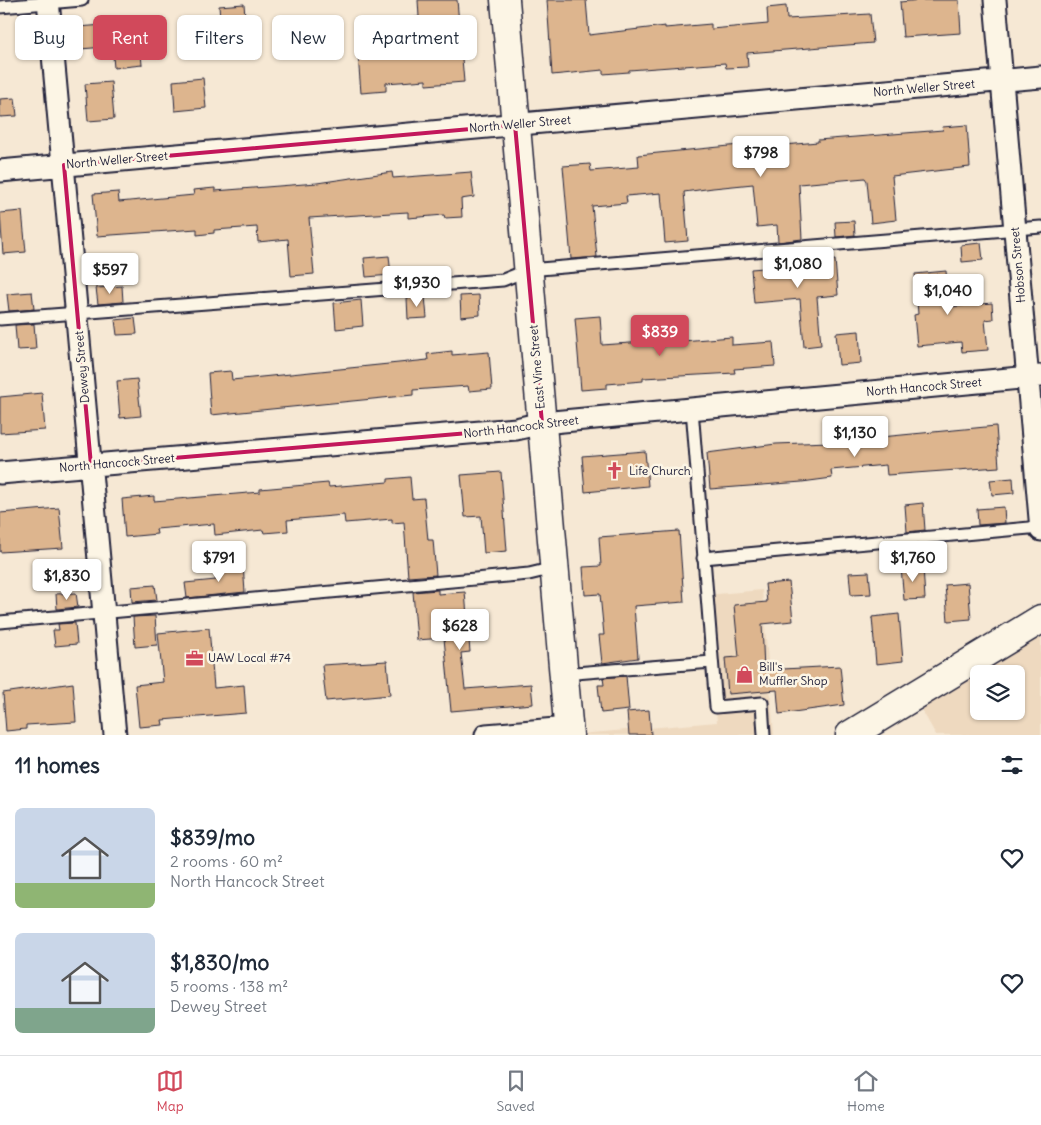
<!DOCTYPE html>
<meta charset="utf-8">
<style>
:root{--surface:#fff;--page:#f6f6f7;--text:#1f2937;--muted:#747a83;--line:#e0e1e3;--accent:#d1495b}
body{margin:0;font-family:Delius,sans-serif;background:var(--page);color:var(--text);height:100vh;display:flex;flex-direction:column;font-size:19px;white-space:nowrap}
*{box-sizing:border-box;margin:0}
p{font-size:16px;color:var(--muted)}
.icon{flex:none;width:28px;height:28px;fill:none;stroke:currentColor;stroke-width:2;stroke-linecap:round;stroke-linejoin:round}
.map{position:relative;height:735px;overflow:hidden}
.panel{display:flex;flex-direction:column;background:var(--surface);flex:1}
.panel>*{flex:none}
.hud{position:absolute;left:15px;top:15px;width:500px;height:45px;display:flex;gap:10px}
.buttons{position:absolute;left:970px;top:665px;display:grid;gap:10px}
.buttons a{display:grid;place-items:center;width:55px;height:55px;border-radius:8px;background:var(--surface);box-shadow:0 1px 4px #0004;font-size:25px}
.price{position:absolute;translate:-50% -42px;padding:0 11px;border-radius:5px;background:#fff;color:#222;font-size:16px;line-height:32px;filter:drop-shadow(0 1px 2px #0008)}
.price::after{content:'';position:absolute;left:50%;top:30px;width:15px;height:11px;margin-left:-8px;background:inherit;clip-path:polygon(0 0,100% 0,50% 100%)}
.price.selected{background:var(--accent);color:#fff}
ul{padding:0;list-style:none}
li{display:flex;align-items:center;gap:15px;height:125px;padding:0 15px}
li span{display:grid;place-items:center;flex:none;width:140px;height:100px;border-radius:8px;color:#555}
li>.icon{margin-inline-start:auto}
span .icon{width:60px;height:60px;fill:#fffc;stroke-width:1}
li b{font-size:21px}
h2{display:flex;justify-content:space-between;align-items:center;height:60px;padding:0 15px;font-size:21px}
.pill{padding:0 18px;border-radius:8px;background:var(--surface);box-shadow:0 1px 4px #0004;font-size:18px;line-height:45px}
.pill.selected{background:var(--accent);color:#fff}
.tabs{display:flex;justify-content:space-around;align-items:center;height:70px;border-top:1px solid var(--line);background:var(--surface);font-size:14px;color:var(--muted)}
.tabs a{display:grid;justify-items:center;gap:2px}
.tabs .selected{color:var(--accent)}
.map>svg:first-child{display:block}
</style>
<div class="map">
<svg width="1041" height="735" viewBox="0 0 1041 735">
<rect width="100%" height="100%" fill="#f6e8d4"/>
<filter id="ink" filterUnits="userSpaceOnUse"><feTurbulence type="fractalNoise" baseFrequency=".02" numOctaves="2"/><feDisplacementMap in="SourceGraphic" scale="10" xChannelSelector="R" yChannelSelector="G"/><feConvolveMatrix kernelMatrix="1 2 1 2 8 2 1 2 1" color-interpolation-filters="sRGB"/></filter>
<g filter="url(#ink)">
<path fill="#eed9bf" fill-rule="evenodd" d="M762 590 774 735H486H569L717 722 706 595Z
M1041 619V735H936L914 696ZM979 674H1016V711H979Z"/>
<path fill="#ddb58e" stroke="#22223b" d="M418 0H457L464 82 426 85V80L386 83V91L361 93 358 55 388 52 385 20 419 17Z
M547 0H586L589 35 665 26V28L711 24V29L768 24 767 8 786 6 787 19 870 14 873 43 747 53 748 67 726 68 725 63 629 70V72L603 74V70L552 75Z
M920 0H959L961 33 903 37 900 2Z
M244 4 246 29 221 32 219 6Z
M104 25 105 47 80 49 78 27Z
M139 30 142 65 114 68 111 32Z
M203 78 206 108 175 111 173 81Z
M111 82 114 119 88 121 85 84Z
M15 98 17 116 0 117V99Z
M967 125 970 167 892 176 896 220 871 223 867 181 865 178 799 184 802 239 778 242 777 225 757 227 753 184 713 188 684 192 688 241 665 243 661 193 626 196 627 203 592 206 597 257 571 259 563 166 590 164 591 171 639 167 638 155 750 144 751 148 818 142V140L943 130 942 127Z
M392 172 393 178 471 172 474 197 461 199 462 217 445 218 444 215 408 218V212L309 218 314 274 291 276 288 239 258 242 257 227 214 230V233L197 235V229L97 236 93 194 118 192 119 202 194 195 193 190 215 188V191L317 183Z
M22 211 26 252 3 254 0 213Z
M854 221 855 235 836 237 835 222Z
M981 243 983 260 962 262 961 245Z
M804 254V263L835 260 838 295 817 297 821 345 804 347 800 299 754 303 751 269 777 267 776 260H780L779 256Z
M389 256 391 275 366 277 364 258Z
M946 271 949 307 992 303 993 319 985 320 988 350 962 352 961 342 917 346 914 315 918 314 915 274Z
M122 286 123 302 98 304 96 288Z
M32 292 34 309 9 311 7 294Z
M479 295 480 315 461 317 460 296Z
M425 296 427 318 408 319 407 298Z
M361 300 363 326 336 329 334 303Z
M600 316 602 345 658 341V337L681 335 682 341 732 337V345L773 342 775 366 734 369 735 373 643 378V381L607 384V388L581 390 575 318Z
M135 318 137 334 117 335 115 320Z
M34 324 36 349 17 350 15 325Z
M859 331 861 363 839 365 836 333Z
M452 351V355L489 352 492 389 469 391 468 386 413 390V395L211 415 208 373 231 371 232 380 428 360 427 354Z
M137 379 141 416 120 418 117 381Z
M42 393 45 430 0 433V397Z
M996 426 999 467 887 475 886 465 831 470 832 478 802 482 710 489 707 453 776 444 829 442Z
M645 451 648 486 585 492 582 456Z
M501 472 507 551 484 553 481 516 465 517 461 475Z
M410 477 412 499 424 498 428 540H433L436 575 408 577 404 522 392 523V519L345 523 344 515 287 520 288 531 264 533 263 530 215 535 214 524 156 529 157 534 125 537 122 499 154 496V501L260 492V489L328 483 329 487 388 482V479Z
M1013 478 1014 493 992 495 990 480Z
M923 503 925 530 907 532 905 505Z
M1004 507 1005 523 978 525 977 509Z
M59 508 63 548 0 552V513Z
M679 531 684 602 634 606 638 658 602 663 599 635H604L600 594 585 595 583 567 601 566 599 537Z
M243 565 245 592 187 598 185 583 216 580 215 568Z
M923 566 925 599 904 600 901 568Z
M869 572 871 594 851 595 849 573Z
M789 582 793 621 762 624 764 670 840 666 844 705 779 714 777 690 728 694 725 658 739 657 734 605 767 602 765 584Z
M968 583 971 619 948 621 945 585Z
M155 585 157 600 132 602 131 587Z
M438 590V594L465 592 470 652 461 653 465 689 531 684 533 704 451 711 444 638 417 640 413 592Z
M76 593 78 607 57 609 56 594Z
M899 614 903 661 876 664 872 617Z
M155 616 157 645 135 647 133 617Z
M75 623 77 644 55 646 53 630H59L58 624Z
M209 628 214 688 244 685 246 713 162 720 163 725 139 727 135 685 163 682 158 633Z
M387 661 390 695 326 701 322 665Z
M626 676 629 710 601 713 598 685H604L603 678Z
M73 683 76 722 26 725V729L6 731 3 693Z
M649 710 651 735H629L627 712Z"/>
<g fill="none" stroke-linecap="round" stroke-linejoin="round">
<defs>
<path id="lane" d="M0 7 82 0
M0 319 503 280 528 270 1041 227
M692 409 716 707 762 703 764 735
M703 558 1041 527
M0 622 529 574 554 568
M563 674 712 662"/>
<path id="street" d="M48 0 115 735
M995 0 1041 530
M0 171 1041 77
M0 473 516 429 542 423 1041 376
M486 735 568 728"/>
<path id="secondary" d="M505 0 569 735
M850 735 1041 619"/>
</defs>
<use href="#lane" stroke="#22223b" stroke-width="15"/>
<use href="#street" stroke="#22223b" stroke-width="25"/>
<use href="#secondary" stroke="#22223b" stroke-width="31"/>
<use href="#lane" stroke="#fcf5e5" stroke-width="11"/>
<use href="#street" stroke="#fcf5e5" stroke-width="21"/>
<use href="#secondary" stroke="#fcf5e5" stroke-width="28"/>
</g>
</g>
<path fill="none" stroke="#c2185b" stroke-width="4" stroke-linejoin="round" d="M515 125 542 423 516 429 91 465 64 165Z"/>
<defs>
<symbol id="church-bare" viewBox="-9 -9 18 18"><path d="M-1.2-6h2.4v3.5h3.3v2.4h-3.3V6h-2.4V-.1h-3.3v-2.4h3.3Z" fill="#d1495b" stroke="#fcf5e5" stroke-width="2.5" paint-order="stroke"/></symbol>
<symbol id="office-bare" viewBox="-9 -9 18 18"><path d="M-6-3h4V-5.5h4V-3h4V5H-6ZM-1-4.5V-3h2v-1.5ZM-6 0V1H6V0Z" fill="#d1495b" stroke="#fcf5e5" stroke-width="2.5" paint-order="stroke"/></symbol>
<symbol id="shop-bare" viewBox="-9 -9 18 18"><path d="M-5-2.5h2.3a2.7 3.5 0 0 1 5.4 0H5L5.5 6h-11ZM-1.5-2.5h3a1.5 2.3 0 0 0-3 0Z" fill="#d1495b" stroke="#fcf5e5" stroke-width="2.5" paint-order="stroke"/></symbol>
</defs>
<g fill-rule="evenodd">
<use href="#church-bare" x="602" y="458" width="25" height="25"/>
<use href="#office-bare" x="182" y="646" width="25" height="25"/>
<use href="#shop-bare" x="732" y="662" width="25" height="25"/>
</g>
<g text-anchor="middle" stroke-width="5" stroke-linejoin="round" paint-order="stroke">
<g font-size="12" fill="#22223b" stroke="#fcf5e5">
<text transform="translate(924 88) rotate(-5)" y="4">North Weller Street</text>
<text transform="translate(520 124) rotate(-5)" y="4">North Weller Street</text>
<text transform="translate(117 160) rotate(-5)" y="4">North Weller Street</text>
<text transform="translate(1018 265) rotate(-95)" y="4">Hobson Street</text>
<text transform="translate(82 367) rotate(-95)" y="4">Dewey Street</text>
<text transform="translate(537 367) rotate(-95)" y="4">East Vine Street</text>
<text transform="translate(924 387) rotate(-5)" y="4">North Hancock Street</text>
<text transform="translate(521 427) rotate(-7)" y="4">North Hancock Street</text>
<text transform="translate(117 463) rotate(-5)" y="4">North Hancock Street</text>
</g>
<g font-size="12" fill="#22223b" stroke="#fcf5e5" text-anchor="start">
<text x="629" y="475">Life Church</text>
<text x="208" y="662">UAW Local #74</text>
<text x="759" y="671">Bill's<tspan x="759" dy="14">Muffler Shop</tspan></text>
</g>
</g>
</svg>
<div class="buttons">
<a><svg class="icon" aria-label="layers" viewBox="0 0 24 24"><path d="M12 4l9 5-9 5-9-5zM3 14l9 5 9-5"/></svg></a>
</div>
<b class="price" style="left:761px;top:178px">$798</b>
<b class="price" style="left:798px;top:289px">$1,080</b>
<b class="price" style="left:110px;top:295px">$597</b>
<b class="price" style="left:417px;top:308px">$1,930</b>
<b class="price" style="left:948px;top:316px">$1,040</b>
<b class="price selected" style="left:660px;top:357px">$839</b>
<b class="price" style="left:855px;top:458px">$1,130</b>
<b class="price" style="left:219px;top:583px">$791</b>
<b class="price" style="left:913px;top:583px">$1,760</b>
<b class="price" style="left:67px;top:601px">$1,830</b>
<b class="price" style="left:460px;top:651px">$628</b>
<div class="hud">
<a class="pill">Buy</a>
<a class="pill selected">Rent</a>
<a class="pill">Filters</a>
<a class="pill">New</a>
<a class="pill">Apartment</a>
</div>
</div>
<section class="panel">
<h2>11 homes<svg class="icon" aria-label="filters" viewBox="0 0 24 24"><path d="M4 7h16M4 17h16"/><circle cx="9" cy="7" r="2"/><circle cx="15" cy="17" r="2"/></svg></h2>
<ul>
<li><span style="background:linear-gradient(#c9d6e8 75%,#8fb573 0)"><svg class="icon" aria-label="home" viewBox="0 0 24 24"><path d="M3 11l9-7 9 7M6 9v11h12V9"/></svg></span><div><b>$839/mo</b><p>2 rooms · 60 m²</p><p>North Hancock Street</p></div><svg class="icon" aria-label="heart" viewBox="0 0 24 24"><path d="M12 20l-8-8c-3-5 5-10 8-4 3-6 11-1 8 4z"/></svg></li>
<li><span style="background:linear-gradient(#c9d6e8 75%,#7fa58c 0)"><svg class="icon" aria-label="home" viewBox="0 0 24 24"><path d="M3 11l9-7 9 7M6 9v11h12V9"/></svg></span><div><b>$1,830/mo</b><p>5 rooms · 138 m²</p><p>Dewey Street</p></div><svg class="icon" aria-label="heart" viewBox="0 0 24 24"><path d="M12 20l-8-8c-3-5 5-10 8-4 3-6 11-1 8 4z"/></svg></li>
</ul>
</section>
<nav class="tabs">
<a class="selected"><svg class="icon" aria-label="map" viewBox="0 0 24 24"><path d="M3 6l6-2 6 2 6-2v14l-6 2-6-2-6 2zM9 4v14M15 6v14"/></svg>Map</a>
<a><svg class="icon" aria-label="saved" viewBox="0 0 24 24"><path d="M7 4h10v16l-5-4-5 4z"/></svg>Saved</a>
<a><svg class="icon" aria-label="home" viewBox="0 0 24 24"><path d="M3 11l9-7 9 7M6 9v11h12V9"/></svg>Home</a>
</nav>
